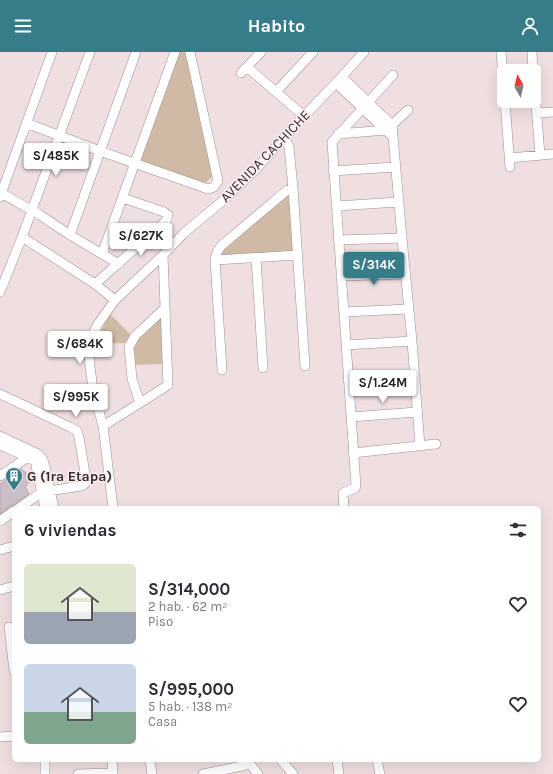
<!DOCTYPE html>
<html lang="es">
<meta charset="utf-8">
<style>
:root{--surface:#fff;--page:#f2f2f3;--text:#2b2b33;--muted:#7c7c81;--accent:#377d89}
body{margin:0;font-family:Karla,sans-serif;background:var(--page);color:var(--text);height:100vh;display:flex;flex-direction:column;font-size:15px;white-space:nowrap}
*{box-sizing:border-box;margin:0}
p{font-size:13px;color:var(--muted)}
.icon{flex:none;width:22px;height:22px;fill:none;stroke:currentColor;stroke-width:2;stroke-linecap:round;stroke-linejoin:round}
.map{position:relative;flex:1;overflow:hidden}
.side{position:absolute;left:12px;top:454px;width:529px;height:256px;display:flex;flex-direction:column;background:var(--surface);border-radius:6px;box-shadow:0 4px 16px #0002}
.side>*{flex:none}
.needle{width:26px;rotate:352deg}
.buttons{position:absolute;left:497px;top:12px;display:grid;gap:8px}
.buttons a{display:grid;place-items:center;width:44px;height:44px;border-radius:6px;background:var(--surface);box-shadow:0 4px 16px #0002;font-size:20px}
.price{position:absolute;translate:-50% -34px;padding:0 9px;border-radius:4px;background:#fff;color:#222;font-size:13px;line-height:26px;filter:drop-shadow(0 1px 2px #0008)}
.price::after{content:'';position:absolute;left:50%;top:24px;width:12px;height:9px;margin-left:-6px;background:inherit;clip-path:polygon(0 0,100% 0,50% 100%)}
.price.selected{background:var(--accent);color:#fff}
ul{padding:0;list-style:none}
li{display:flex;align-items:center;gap:12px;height:100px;padding:0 12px}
li span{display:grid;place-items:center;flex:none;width:112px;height:80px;border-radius:6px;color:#555}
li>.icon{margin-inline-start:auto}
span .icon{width:48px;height:48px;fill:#fffc;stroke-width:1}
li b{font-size:17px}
h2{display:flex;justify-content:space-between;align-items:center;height:48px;padding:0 12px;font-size:17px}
header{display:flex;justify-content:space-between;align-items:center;height:52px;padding:0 12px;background:var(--accent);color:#fff;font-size:18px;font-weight:700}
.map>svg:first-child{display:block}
</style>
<header><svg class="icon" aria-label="menu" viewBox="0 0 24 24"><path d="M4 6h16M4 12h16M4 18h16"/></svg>Habito<svg class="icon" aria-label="person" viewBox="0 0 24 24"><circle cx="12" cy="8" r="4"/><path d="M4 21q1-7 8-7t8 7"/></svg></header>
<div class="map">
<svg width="553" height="722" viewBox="0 0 553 722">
<rect width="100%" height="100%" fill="#efdfe1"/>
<path fill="#cfbba5" d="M177 0H188L213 123 205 132 138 108Z
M287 141H291L295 200 221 206 220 201Z
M110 262 131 283 125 291 94 292 96 288Z
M160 266 161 267 163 312 133 313 132 294Z"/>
<path fill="#cabec7" stroke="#afa3ac" d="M21 417 25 420 30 429 25 435 29 442 14 453 11 454 0 462V432Z"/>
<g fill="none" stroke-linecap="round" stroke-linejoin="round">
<defs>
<path id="minor" d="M501 0 504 38
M532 0 533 19
M247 15 304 64
M241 21 261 0
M342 25 392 73 402 186
M534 28 540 103
M336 31 393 85
M276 40 313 0
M505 49 510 115
M537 61 553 60
M26 71 100 99 208 137 214 135 218 129 190 0
M338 82 386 78 392 73 408 58
M285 86 289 95 293 136 305 314
M510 106 553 102
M333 119 395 115
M1 141 40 163 70 183 119 212
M0 145 52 0
M336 154 399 150
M70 183 136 0
M22 185 95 232 115 248
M338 188 402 186 412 289
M102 202 175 0
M256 206 263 316
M215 208 298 203
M341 224 405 222
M95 232 166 169 168 163 164 160 123 146
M0 240 22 185 90 0
M344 260 409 257
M346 293 412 289 420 394
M222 318 215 208 217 200 221 194 286 139 293 136
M348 328 415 325
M0 342 70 375 77 379 79 385 86 427C86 431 85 433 81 434L42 440 19 456
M140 351 132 327 129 295 135 284 164 257
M351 365 417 360
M103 374 140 351 168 333 163 203
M0 384 38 402 43 408 45 415 54 456
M0 393 28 405 35 409 45 456
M353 401 436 392
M0 424 28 405 30 401
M113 456 103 374 93 337 90 315 89 301 90 291 93 282 98 272 115 248 163 203 184 181 225 147 256 117 304 64 336 31 364 0
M344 456 343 441 355 436 356 434 332 90 393 23
M0 469 14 459
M0 498 14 494
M0 538 14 534
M9 575 14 619
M0 685 14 684
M45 708V722
M112 708 113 722
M150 708 152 722
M247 708 258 722
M281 708 293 722
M337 708 339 722
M377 708 380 722
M78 722 113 721
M203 722 242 714 250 712"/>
</defs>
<use href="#minor" stroke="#9d8e90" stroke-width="10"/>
<use href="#minor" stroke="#fff" stroke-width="9"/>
</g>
<defs>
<symbol id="building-pin" viewBox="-11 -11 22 30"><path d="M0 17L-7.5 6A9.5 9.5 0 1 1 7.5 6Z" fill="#377d89" stroke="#fdecee"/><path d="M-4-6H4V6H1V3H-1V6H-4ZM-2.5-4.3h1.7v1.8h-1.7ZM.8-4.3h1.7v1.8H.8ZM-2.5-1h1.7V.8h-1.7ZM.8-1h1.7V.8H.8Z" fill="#fff"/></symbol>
</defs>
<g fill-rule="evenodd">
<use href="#building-pin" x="4" y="414" width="20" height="27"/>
</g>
<g text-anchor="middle" stroke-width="3" stroke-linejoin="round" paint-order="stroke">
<g font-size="14" fill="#352f30" stroke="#fdecee">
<text transform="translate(265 104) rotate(-46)" y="5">AVENIDA CACHICHE</text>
</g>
<g font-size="14" font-weight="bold" fill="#352f30" stroke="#fdecee" text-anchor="start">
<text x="27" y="429">G (1ra Etapa)</text>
</g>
</g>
</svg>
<div class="buttons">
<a><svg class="needle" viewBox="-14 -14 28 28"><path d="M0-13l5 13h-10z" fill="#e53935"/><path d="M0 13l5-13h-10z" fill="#7c7c81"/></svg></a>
</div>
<b class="price" style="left:56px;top:125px">S/485K</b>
<b class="price" style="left:141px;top:205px">S/627K</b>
<b class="price selected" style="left:374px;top:234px">S/314K</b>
<b class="price" style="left:80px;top:313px">S/684K</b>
<b class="price" style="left:383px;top:352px">S/1.24M</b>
<b class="price" style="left:76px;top:366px">S/995K</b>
<section class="side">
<h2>6 viviendas<svg class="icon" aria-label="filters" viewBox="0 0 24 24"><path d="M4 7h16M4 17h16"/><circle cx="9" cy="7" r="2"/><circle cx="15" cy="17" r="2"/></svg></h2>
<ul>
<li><span style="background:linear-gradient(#dfe7d0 60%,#9aa5b1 0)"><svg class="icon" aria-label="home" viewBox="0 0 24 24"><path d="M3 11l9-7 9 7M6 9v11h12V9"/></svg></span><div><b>S/314,000</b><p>2 hab. · 62 m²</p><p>Piso</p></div><svg class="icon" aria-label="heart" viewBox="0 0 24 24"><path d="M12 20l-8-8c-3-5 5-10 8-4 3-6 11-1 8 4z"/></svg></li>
<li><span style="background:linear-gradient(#c9d6e8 60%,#7fa58c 0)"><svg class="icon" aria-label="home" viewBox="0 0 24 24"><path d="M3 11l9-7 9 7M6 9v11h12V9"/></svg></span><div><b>S/995,000</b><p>5 hab. · 138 m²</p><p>Casa</p></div><svg class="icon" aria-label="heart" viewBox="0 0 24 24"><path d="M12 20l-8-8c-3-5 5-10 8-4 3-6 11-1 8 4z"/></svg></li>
</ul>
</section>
</div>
